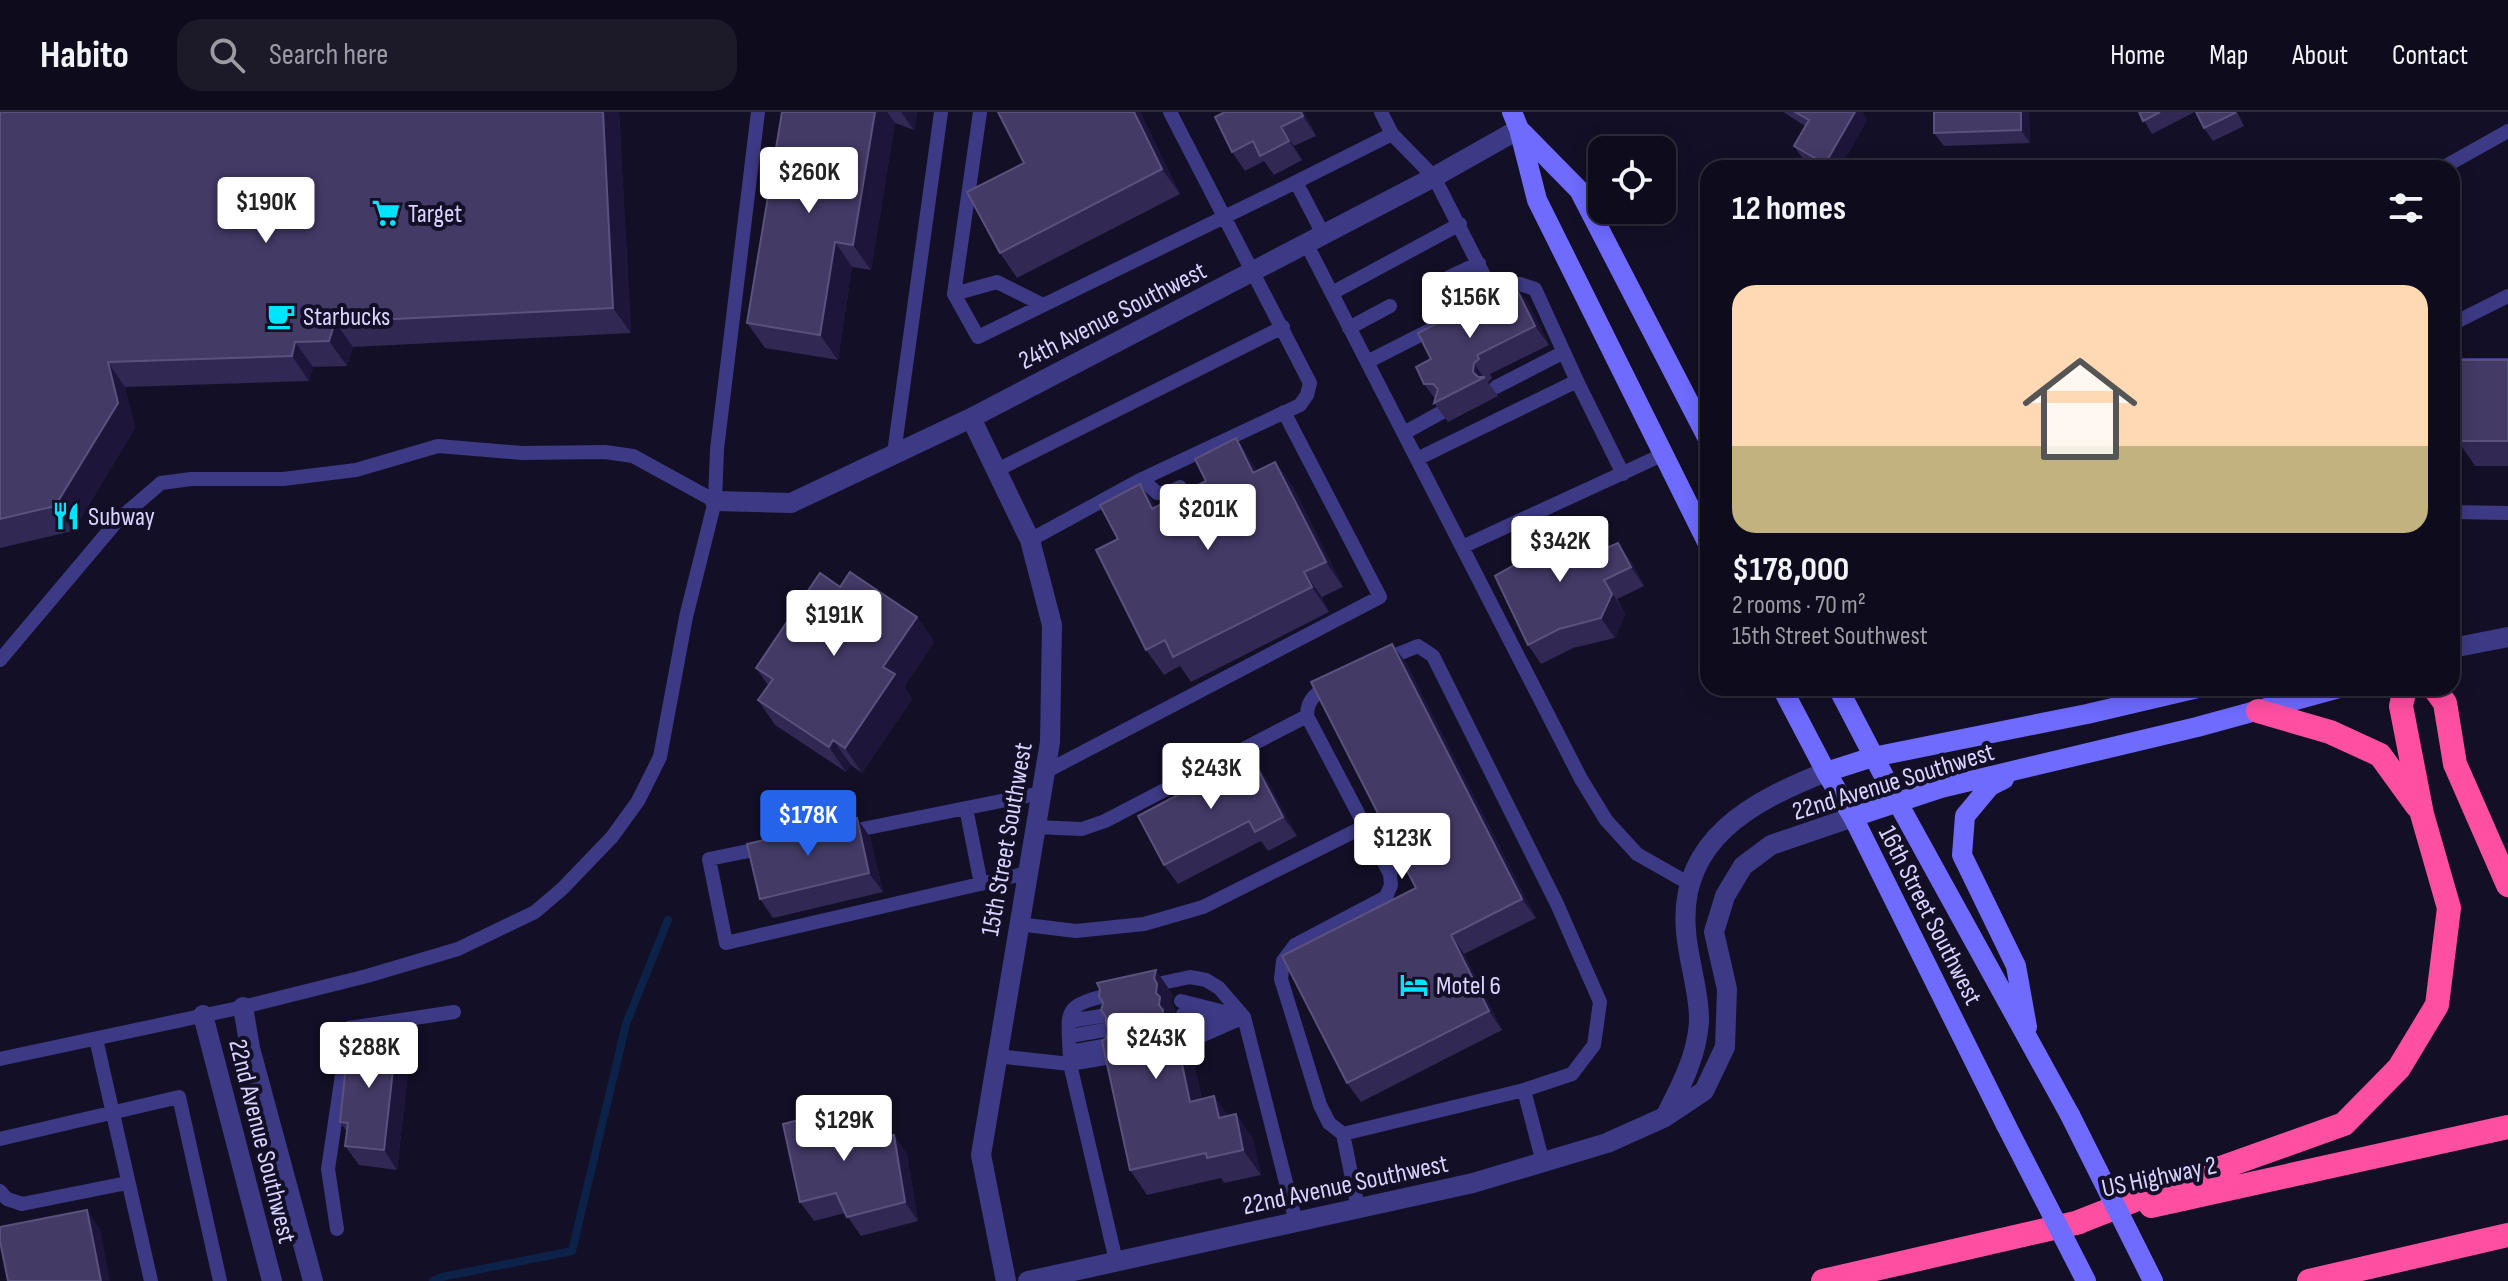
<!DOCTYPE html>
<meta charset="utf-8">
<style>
:root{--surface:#0e0b1c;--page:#1c1929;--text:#f1f3f6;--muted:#9b9ba3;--line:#2e2b3b;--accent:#2563eb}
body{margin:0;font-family:"Sofia Sans Condensed",sans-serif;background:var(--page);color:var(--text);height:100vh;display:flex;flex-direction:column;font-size:30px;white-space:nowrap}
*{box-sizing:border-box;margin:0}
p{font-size:26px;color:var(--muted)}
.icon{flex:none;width:44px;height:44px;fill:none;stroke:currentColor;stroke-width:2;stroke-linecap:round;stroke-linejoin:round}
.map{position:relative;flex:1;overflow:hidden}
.details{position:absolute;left:1700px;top:48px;width:760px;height:536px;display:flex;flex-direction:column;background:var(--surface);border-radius:24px;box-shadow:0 4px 20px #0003,0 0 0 2px var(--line)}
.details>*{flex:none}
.fabs{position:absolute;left:1588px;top:24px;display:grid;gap:16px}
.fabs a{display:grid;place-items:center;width:88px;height:88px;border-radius:16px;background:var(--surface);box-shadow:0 4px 20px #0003,0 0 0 2px var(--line);font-size:40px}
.price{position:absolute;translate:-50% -68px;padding:0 18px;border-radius:8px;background:#fff;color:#222;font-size:26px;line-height:52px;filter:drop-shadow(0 2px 4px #0008)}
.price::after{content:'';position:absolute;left:50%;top:48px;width:24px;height:18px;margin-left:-12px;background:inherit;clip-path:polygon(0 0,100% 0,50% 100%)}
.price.selected{background:var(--accent);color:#fff}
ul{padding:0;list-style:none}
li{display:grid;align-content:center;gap:16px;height:424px;padding:0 32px}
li+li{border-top:2px solid var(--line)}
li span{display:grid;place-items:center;height:248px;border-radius:24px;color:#555}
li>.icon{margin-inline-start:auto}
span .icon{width:144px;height:144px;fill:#fffc;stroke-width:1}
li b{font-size:34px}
h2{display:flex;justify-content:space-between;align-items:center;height:96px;padding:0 32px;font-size:34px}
header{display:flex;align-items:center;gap:48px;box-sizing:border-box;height:112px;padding:0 40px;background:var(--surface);border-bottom:2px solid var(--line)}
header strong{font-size:38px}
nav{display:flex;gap:44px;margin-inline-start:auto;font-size:28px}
.search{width:560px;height:72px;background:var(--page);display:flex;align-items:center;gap:20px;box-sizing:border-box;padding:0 28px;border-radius:24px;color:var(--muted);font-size:30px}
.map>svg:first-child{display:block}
</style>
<header>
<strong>Habito</strong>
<div class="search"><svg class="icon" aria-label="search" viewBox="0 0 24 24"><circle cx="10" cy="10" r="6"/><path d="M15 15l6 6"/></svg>Search here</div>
<nav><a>Home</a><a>Map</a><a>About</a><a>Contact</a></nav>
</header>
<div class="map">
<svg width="2508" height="1169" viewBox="0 0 2508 1169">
<rect width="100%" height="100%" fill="#130f26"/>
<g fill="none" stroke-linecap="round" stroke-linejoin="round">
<path stroke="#0c2248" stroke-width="8" d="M433 1169 442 1165 572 1139 626 912 668 808"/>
<path stroke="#3d3a85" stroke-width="14" d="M980 0 954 182 978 225 1296 70
M1381 0 1392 22 1434 65 1495 185 1481 192
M2442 56 2508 19
M1323 122 1296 70 1392 22
M1306 131 1581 667 1606 708 1637 742 1688 771
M1449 165 1479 151
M1332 181 1460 112
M954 182 997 170 1043 193
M2452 212 2508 184
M1349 216 1390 194
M1367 250 1434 216
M2452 261 2462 253H2508
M1577 269 1623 362
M1496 275 1564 240
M1404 321 1442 300
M894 341 941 0
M1417 347 1577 269 1535 177 1520 172 1501 182
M997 358 1283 215
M1142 367 1157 381H1167L1180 375
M2452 400 2508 401
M1030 428 1142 367 1300 293 1307 283 1310 271 1170 0
M1462 435 1662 343
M0 548 118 408 161 371 191 367H283L356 358 438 334 523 341 605 340 633 344 715 389
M1334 572C1318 580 1307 585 1307 604L1390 762 1391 773 1386 785 1295 833 1283 849 1281 867 1320 993 1329 1011 1343 1022 1358 1096
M1045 660 1380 485 1284 300
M966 696 981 772
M1035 715 1082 717 1105 709 1307 604
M847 720 1041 681
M768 735 709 747 726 831 1027 761
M1018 812 1076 819 1144 812 1203 795 1365 714
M1148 874 1190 865 1206 868 1219 876 1244 905 1296 1110
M1116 881C1058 895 1069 896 1070 952L1117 944
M1181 889 1244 905
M1183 902 1212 903
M1069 909 1108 903
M1186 915 1220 909
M1070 924 1111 917
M96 927 151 1169
M1189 929 1244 905
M1070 940 1114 932
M996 944 1070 952 1116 1149
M0 947 243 895 367 864 458 837 535 800 562 777 612 725 638 689 660 645 686 505 715 389 717 337 758 0
M1524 978 1543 1051
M1343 1022 1524 978 1572 962 1594 933 1600 890 1557 792 1433 544 1418 534 1381 549
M0 1027 179 985 220 1169
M0 1079 7 1087 22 1092 127 1071
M337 1117 328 1057 349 916 454 900"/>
<path stroke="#3d3a85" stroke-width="20" d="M971 306 1030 428 1052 513 1050 630 981 1043 1006 1169
M715 389 791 391 971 306 1434 65 1519 17
M243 895 250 936 313 1169
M203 903 272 1169
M1667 1001C1682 972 1697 943 1699 910 1700 882 1688 848 1686 819 1678 728 1752 689 1826 660
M1028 1169 1473 1071 1607 1031 1665 1005 1704 979 1725 935 1727 877 1714 820 1725 784 1743 754 1771 733 1853 705"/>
<path stroke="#3d3a85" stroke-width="20" d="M2452 536 2508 525"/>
<path stroke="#6f6bff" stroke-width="20" d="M1512 0 1519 17 1537 88 1708 432
M1522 20 1579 78 1708 327
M1782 576 1826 660 1853 705 2006 1013
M1838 576 1898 691 2070 1003
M1826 660 1873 645 2087 602 2198 576
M2004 667 1990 674 1965 704 1962 743 2016 854 2027 915
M1853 705 1941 676 2197 615 2339 576"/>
<path stroke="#ff4fa3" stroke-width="24" d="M2434 576 2445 591 2455 652 2508 773
M2258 599 2330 620 2380 643 2417 694
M2151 1094 2508 1015
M2076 1111 2181 1070 2344 1012 2399 956 2437 893 2449 796 2422 702 2401 594 2405 576
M1823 1169 2080 1110
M2309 1169 2508 1123"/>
<path stroke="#6f6bff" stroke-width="20" d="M2070 1003 2153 1169
M2006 1013 2086 1169"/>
</g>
<path fill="#312854" d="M0 0H619L631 221 353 235 347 254 313 255 309 269 125 275 135 316 73 419 0 436Z
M782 0H917L914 18 895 11 871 158 852 155 838 248 765 236 747 211Z
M1140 0 1180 82 1017 166 1000 141Z
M1304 0 1316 24 1294 34 1302 48 1274 63 1264 49 1245 59 1232 40Z
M1783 0H1862L1867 8 1840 56H1818L1803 47 1794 34 1805 14Z
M1934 0H2029L2030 31 1944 34 1934 21Z
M2139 0H2195L2152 22Z
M2196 0H2237L2244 14 2213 29 2204 16Z
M1514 172 1528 191 1549 233 1490 262 1492 266 1488 270 1498 284 1448 310 1434 291 1435 287 1424 272 1431 247Z
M2508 248V354H2475L2458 329Z
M1236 326 1257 359 1275 350 1293 375 1343 475 1322 485 1329 500 1191 570 1180 554 1164 563 1146 538 1118 427 1140 372 1156 395 1206 369Z
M1583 422 1597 440 1632 450 1644 474 1617 487 1625 502 1615 526 1573 536 1541 552 1528 533Z
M840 475 917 505 934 530 904 575 912 587 862 661 851 653 846 660 775 613 758 588 768 573 756 556Z
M1406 551 1536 806 1464 842 1502 918 1361 990 1347 971 1416 776Z
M1251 644 1264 663 1297 724 1268 739 1261 729 1178 772 1164 753Z
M870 725 883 780 773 806 760 787Z
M1173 883 1171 891 1175 897 1174 905 1177 910 1176 917 1191 939 1202 987 1214 984 1228 1004 1236 1002 1253 1027 1261 1063 1224 1071 1221 1066 1147 1083 1130 1058 1106 926 1109 918 1103 891Z
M410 941 397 1058 359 1053 345 1034 347 1020 340 1010 352 955Z
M850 995 864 1014 866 1029 894 1023 907 1042 918 1109 861 1124 845 1101 814 1109 800 1090Z"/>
<path fill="#1d163a" d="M603 0H619L631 221 613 196Z
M875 0H887L895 11 871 158 853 133Z
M901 0H917L914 18Z
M1134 0H1140L1180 82 1162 57Z
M1301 0H1304L1316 24 1303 4Z
M1855 0H1862L1867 8 1840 56H1828L1825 52Z
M2021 0H2029L2030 31 2021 18Z
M1281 15 1294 34 1302 48 1289 29Z
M835 130 852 155 838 248 820 223Z
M1514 172 1528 191 1549 233 1535 214Z
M335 210 353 235 347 254 329 229Z
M295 230 313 255 309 269 292 244Z
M108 250 125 275 135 316 73 419 55 394Z
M1474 251 1484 266 1479 268 1473 260Z
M1236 326 1253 351 1271 386 1253 361Z
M1275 350 1293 375 1343 475 1326 450Z
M1140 372 1157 397H1152Z
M1583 422 1597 441 1592 442Z
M1618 431 1632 450 1644 474 1631 455Z
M1304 460 1322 485 1329 500 1312 475Z
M1604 468 1625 502 1615 526 1601 506Z
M917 505 934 530 904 575 912 587 862 661 845 636 883 555Z
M1392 532 1406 551 1536 806 1522 787Z
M833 628 851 653 846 660 829 635Z
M1251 644 1264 663 1297 724 1283 705Z
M857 706 870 725 883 780 869 761Z
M1451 823 1464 842 1502 918 1489 899Z
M1156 858 1173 883 1171 891 1175 897 1174 905 1177 910 1176 917 1191 939 1208 1015 1190 990 1162 907 1154 866Z
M397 922 410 941 397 1058 384 1038Z
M1214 984 1232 1009 1219 1006Z
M850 995 864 1014 871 1050 857 1031Z
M1236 1002 1253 1027 1261 1063 1243 1038Z
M894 1023 907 1042 918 1109 905 1090Z
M87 1098 100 1117 110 1169H101Z"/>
<path fill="#433a66" stroke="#5a527e" stroke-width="2" d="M0 0H603L613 196 335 210 329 229 295 230 292 244 108 250 118 291 55 394 0 407Z
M782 0H875L853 133 835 130 820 223 747 211Z
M998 0H1134L1162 57 1000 141 967 80 1024 51Z
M1225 0H1301L1303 4 1281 15 1289 29 1260 44 1253 29 1232 40 1215 5Z
M1795 0H1855L1825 52 1794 34 1809 8Z
M1934 0H2021V18L1934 21Z
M2139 0H2160L2143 9Z
M2196 0H2234L2235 1 2204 16Z
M1514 172 1535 214 1477 243 1479 247 1474 251 1473 260 1478 265H1485L1434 291 1438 277 1433 272H1424L1416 255 1431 247 1418 221Z
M2457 248H2508V329H2458Z
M1236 326 1253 361 1275 350 1326 450 1304 460 1312 475 1173 545 1165 528 1146 538 1096 438 1118 427 1100 393 1140 372 1152 397 1206 369 1195 347Z
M1552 418 1583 422 1592 442 1618 431 1631 455 1604 468 1612 482 1601 506 1559 517 1528 533 1495 464 1523 448Z
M850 460 917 505 883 555 895 562 845 636 833 628 829 635 758 588 773 567 756 556 820 461 840 475Z
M1392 532 1522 787 1451 823 1489 899 1347 971 1282 844 1416 776 1311 570Z
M1251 644 1283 705 1255 720 1249 709 1164 753 1138 704Z
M857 706 869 761 760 787 747 732Z
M1156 858 1154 866 1157 872 1156 881 1160 885 1159 893 1163 898 1162 907 1166 913 1174 914 1190 990 1214 984 1219 1006 1236 1002 1243 1038 1207 1046 1206 1041 1130 1058 1102 929 1106 926 1109 918 1106 911V905L1101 898 1103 891 1099 884 1100 877 1097 871Z
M356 917 397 922 384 1038 345 1034 348 1011 340 1010 346 954 352 955Z
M850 995 857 1031 894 1023 905 1090 847 1105 836 1081 800 1090 783 1012Z
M87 1098 101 1169H8L0 1129V1115Z"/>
<defs>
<symbol id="supermarket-bare" viewBox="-9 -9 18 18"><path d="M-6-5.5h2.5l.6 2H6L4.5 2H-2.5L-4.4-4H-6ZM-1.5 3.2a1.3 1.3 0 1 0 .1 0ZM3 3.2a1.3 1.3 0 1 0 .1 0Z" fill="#00e5ff" stroke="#130f26" stroke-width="2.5" paint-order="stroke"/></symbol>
<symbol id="cafe-bare" viewBox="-9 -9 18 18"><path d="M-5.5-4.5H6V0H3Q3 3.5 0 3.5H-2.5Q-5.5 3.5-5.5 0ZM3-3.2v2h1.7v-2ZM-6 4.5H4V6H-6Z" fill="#00e5ff" stroke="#130f26" stroke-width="2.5" paint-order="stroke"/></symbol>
<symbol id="restaurant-bare" viewBox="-9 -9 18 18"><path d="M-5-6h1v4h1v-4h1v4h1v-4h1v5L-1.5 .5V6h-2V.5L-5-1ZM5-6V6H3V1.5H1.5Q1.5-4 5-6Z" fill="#00e5ff" stroke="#130f26" stroke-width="2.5" paint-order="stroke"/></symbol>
<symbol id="hotel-bare" viewBox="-9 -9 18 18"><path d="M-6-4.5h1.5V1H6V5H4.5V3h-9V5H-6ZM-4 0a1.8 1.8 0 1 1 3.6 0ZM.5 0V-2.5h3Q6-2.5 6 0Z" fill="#00e5ff" stroke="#130f26" stroke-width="2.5" paint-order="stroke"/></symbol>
</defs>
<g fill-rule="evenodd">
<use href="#supermarket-bare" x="366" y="81" width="40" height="40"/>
<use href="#cafe-bare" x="261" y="184" width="40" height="40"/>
<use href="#restaurant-bare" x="46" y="384" width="40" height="40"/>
<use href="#hotel-bare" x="1394" y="853" width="40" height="40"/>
</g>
<g text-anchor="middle" stroke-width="8" stroke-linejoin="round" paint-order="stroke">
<g font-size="26" fill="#d9d4ff" stroke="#130f26" text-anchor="start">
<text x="408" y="110">Target</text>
<text x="303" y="213">Starbucks</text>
<text x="88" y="413">Subway</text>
<text x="1436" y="882">Motel 6</text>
</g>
<g font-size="26" fill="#d9d4ff" stroke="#130f26">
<text transform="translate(1112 203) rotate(-27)" y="9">24th Avenue Southwest</text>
<text transform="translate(1893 669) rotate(-17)" y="9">22nd Avenue Southwest</text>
<text transform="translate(1006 727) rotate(-80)" y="9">15th Street Southwest</text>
<text transform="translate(1931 803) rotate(63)" y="9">16th Street Southwest</text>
<text transform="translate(263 1029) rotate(76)" y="9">22nd Avenue Southwest</text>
<text transform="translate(2159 1064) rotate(-12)" y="9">US Highway 2</text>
<text transform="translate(1345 1072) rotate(-12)" y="9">22nd Avenue Southwest</text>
</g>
</g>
</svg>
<div class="fabs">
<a><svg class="icon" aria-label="locate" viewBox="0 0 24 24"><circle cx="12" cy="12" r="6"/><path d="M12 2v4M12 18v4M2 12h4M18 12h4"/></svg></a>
</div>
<b class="price" style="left:809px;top:103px">$260K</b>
<b class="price" style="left:266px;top:133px">$190K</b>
<b class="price" style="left:1470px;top:228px">$156K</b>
<b class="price" style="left:1208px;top:440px">$201K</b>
<b class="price" style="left:1560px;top:472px">$342K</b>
<b class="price" style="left:834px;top:546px">$191K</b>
<b class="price" style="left:1211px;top:699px">$243K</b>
<b class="price selected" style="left:808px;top:746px">$178K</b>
<b class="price" style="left:1402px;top:769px">$123K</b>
<b class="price" style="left:1156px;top:969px">$243K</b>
<b class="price" style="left:369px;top:978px">$288K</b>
<b class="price" style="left:844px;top:1051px">$129K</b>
<section class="details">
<h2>12 homes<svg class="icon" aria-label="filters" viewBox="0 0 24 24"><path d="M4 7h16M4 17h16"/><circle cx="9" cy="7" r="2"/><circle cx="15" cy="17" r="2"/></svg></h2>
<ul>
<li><span style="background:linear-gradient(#ffd9b3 65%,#c2b280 0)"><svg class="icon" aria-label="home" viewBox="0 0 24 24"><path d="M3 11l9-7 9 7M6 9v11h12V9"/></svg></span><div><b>$178,000</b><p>2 rooms · 70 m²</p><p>15th Street Southwest</p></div></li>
</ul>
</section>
</div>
